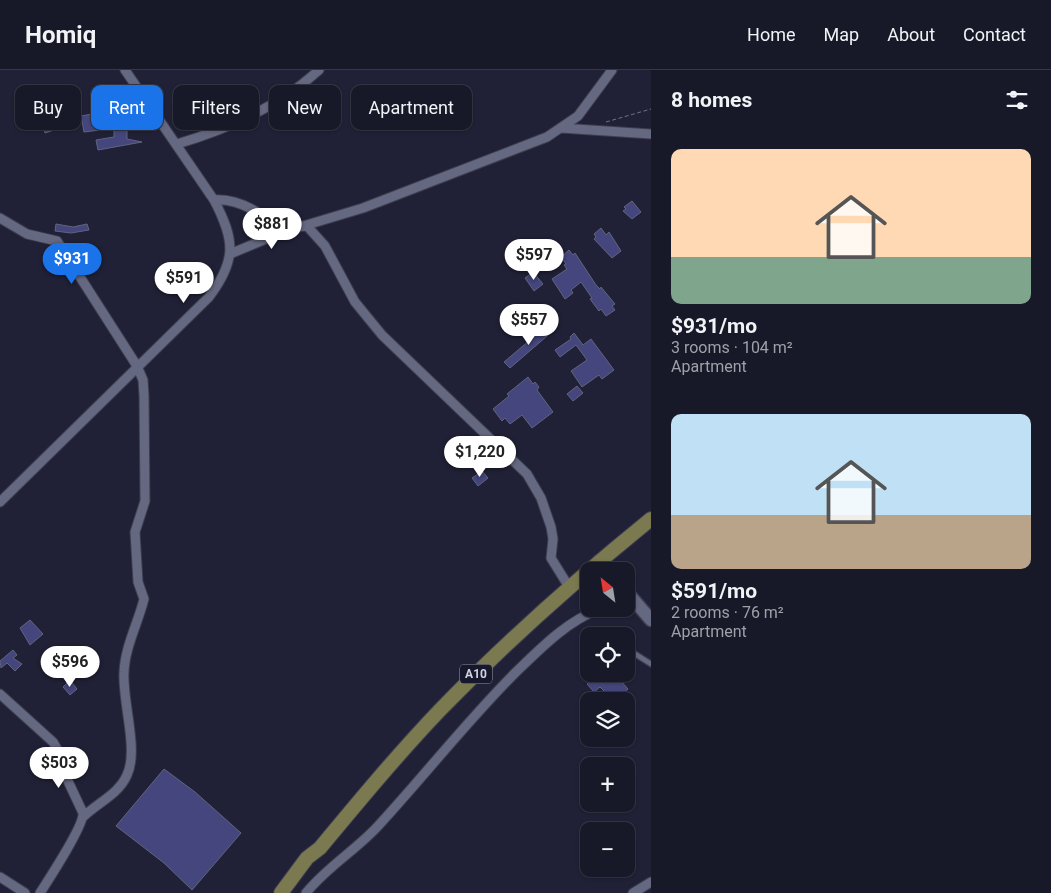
<!DOCTYPE html>
<meta charset="utf-8">
<style>
:root{--surface:#181928;--page:#212230;--text:#f1f3f6;--muted:#9fa0a8;--line:#363845;--accent:#1a73e8}
body{margin:0;font-family:Roboto,sans-serif;background:var(--page);color:var(--text);height:100vh;display:flex;flex-direction:column;font-size:19px;white-space:nowrap}
*{box-sizing:border-box;margin:0}
p{font-size:16px;color:var(--muted)}
.icon{flex:none;width:28px;height:28px;fill:none;stroke:currentColor;stroke-width:2;stroke-linecap:round;stroke-linejoin:round}
.map{position:relative;flex:1;overflow:hidden}
.drawer{display:flex;flex-direction:column;background:var(--surface);width:400px}
.drawer>*{flex:none}
.hud{position:absolute;left:15px;top:15px;width:475px;height:45px;display:flex;gap:10px}
.needle{width:32px;rotate:330deg}
.buttons{position:absolute;left:580px;top:492px;display:grid;gap:10px}
.buttons a{display:grid;place-items:center;width:55px;height:55px;border-radius:10px;background:var(--surface);box-shadow:0 1px 4px #0004,0 0 0 1px var(--line);font-size:25px}
.price{position:absolute;translate:-50% -42px;padding:0 11px;border-radius:18px;background:#fff;color:#222;font-size:16px;line-height:32px;filter:drop-shadow(0 1px 2px #0008)}
.price::after{content:'';position:absolute;left:50%;top:30px;width:15px;height:11px;margin-left:-8px;background:inherit;clip-path:polygon(0 0,100% 0,50% 100%)}
.price.current{background:var(--accent);color:#fff}
ul{padding:0;list-style:none}
li{display:grid;align-content:center;gap:10px;height:265px;padding:0 20px}
li span{display:grid;place-items:center;height:155px;border-radius:10px;color:#555}
li>.icon{margin-inline-start:auto}
span .icon{width:90px;height:90px;fill:#fffc;stroke-width:1}
li b{font-size:21px}
h2{display:flex;justify-content:space-between;align-items:center;height:60px;padding:0 20px;font-size:21px}
.tag{padding:0 18px;border-radius:10px;background:var(--surface);box-shadow:0 1px 4px #0004,0 0 0 1px var(--line);font-size:18px;line-height:45px}
.tag.current{background:var(--accent);color:#fff}
header{display:flex;align-items:center;gap:30px;box-sizing:border-box;height:70px;padding:0 25px;background:var(--surface);border-bottom:1px solid var(--line)}
header strong{font-size:24px}
nav{display:flex;gap:28px;margin-inline-start:auto;font-size:18px}
main{display:flex;flex:1;min-height:0}
.map>svg:first-child{display:block}
</style>
<header>
<strong>Homiq</strong>
<nav><a>Home</a><a>Map</a><a>About</a><a>Contact</a></nav>
</header>
<main>
<div class="map">
<svg width="651" height="823" viewBox="0 0 651 823">
<rect width="100%" height="100%" fill="#202136"/>
<path fill="#44467d" stroke="#61647c" d="M98 43 100 60 84 62 81 46Z
M63 48 66 56 45 63 43 55Z
M114 50H127V69L142 72 98 80 96 70 114 67Z
M632 131 641 142 632 149 623 141 626 139 624 137Z
M56 154 73 157 87 154 89 160 71 163 55 161Z
M601 158 606 165 609 162 621 181 612 188 594 169 596 167 594 164Z
M569 180 573 185 575 183 596 215 600 219 601 217 615 234 612 236 615 240 606 246 601 239 599 241 590 229 592 228 581 212 571 220 573 223 565 229 552 209 567 199 564 195 566 194 561 187Z
M533 202 543 214 534 221 525 208Z
M549 254 554 260 510 298 504 292Z
M574 263 583 275 591 269 614 300 602 309 599 305 582 317 571 301 587 290 576 275 560 287 555 280 571 269 570 267Z
M528 307 533 314 535 312 539 317 537 320 553 342 532 358 522 345 510 354 505 348 502 351 493 339 509 326 507 324Z
M577 316 583 323 573 331 567 324Z
M482 401 488 408 478 416 472 408Z
M30 550 43 564 30 575 20 558Z
M13 580 17 585 13 588 22 594 15 601 7 593 1 598 0 591Z
M598 604H615L628 619 614 631 600 617 594 622 587 614Z
M70 610 77 619 70 625 63 617Z
M164 699 195 722 241 763 192 820 164 793 116 756Z"/>
<g fill="none" stroke-linecap="round" stroke-linejoin="round">
<defs>
<path id="lane" d="M632 582 651 594"/>
<path id="street" d="M561 58 651 64
M177 74C228 59 279 37 319 0
M214 130C241 128 265 146 285 162
M0 148 27 164 57 171 137 296 143 310 144 326 145 431 135 462 138 512 144 529C138 553 125 577 124 602 122 631 139 680 127 705 119 724 97 733 83 747
M307 156 325 176 355 232 382 265 527 404 541 428 551 457 553 469 551 488 569 517
M230 184 280 163 363 138 547 67 578 46 612 0
M0 432 209 227C237 190 235 170 214 130L125 0
M0 624 53 672 63 689 67 709 83 743C84 756 49 809 40 823
M0 807 25 823
M306 823C327 797 356 780 378 756 425 705 467 651 515 603 541 578 566 552 599 539
M633 823 651 812"/>
<path id="secondary" d="M599 491 608 501
M626 521 651 550"/>
<path id="primary" d="M281 823 307 788 320 778C359 731 398 684 440 640 506 572 577 509 651 449"/>
</defs>
<use href="#lane" stroke="#3e3e50" stroke-width="7"/>
<use href="#street" stroke="#3e3e50" stroke-width="11"/>
<use href="#secondary" stroke="#3e3e50" stroke-width="15"/>
<use href="#primary" stroke="#3e3e50" stroke-width="16"/>
<path stroke="#707183" stroke-width="1" stroke-dasharray="4 2.5" stroke-linecap="butt" d="M606 52 651 39"/>
<use href="#lane" stroke="#656881" stroke-width="4.5"/>
<use href="#street" stroke="#656881" stroke-width="9"/>
<use href="#secondary" stroke="#656881" stroke-width="12"/>
<use href="#primary" stroke="#7b794f" stroke-width="14"/>
</g>
<g text-anchor="middle" stroke-width="4" stroke-linejoin="round" paint-order="stroke">
<rect fill="#17182c" stroke="#999bab" stroke-width="1" x="460" y="594.5" width="32" height="19" rx="4"/>
<g font-size="12" font-weight="bold" fill="#d1d3e1">
<text x="476" y="608">A10</text>
</g>
</g>
</svg>
<div class="buttons">
<a><svg class="needle" viewBox="-14 -14 28 28"><path d="M0-13l5 13h-10z" fill="#e53935"/><path d="M0 13l5-13h-10z" fill="#9fa0a8"/></svg></a>
<a><svg class="icon" aria-label="locate" viewBox="0 0 24 24"><circle cx="12" cy="12" r="6"/><path d="M12 2v4M12 18v4M2 12h4M18 12h4"/></svg></a>
<a><svg class="icon" aria-label="layers" viewBox="0 0 24 24"><path d="M12 4l9 5-9 5-9-5zM3 14l9 5 9-5"/></svg></a>
<a>+</a>
<a>−</a>
</div>
<b class="price" style="left:272px;top:180px">$881</b>
<b class="price" style="left:534px;top:211px">$597</b>
<b class="price current" style="left:72px;top:215px">$931</b>
<b class="price" style="left:184px;top:234px">$591</b>
<b class="price" style="left:529px;top:276px">$557</b>
<b class="price" style="left:480px;top:408px">$1,220</b>
<b class="price" style="left:70px;top:618px">$596</b>
<b class="price" style="left:59px;top:719px">$503</b>
<div class="hud">
<a class="tag">Buy</a>
<a class="tag current">Rent</a>
<a class="tag">Filters</a>
<a class="tag">New</a>
<a class="tag">Apartment</a>
</div>
</div>
<section class="drawer">
<h2>8 homes<svg class="icon" aria-label="filters" viewBox="0 0 24 24"><path d="M4 7h16M4 17h16"/><circle cx="9" cy="7" r="2"/><circle cx="15" cy="17" r="2"/></svg></h2>
<ul>
<li><span style="background:linear-gradient(#ffd9b3 70%,#7fa58c 0)"><svg class="icon" aria-label="home" viewBox="0 0 24 24"><path d="M3 11l9-7 9 7M6 9v11h12V9"/></svg></span><div><b>$931/mo</b><p>3 rooms · 104 m²</p><p>Apartment</p></div></li>
<li><span style="background:linear-gradient(#bfe0f5 65%,#b9a48a 0)"><svg class="icon" aria-label="home" viewBox="0 0 24 24"><path d="M3 11l9-7 9 7M6 9v11h12V9"/></svg></span><div><b>$591/mo</b><p>2 rooms · 76 m²</p><p>Apartment</p></div></li>
</ul>
</section>
</main>
